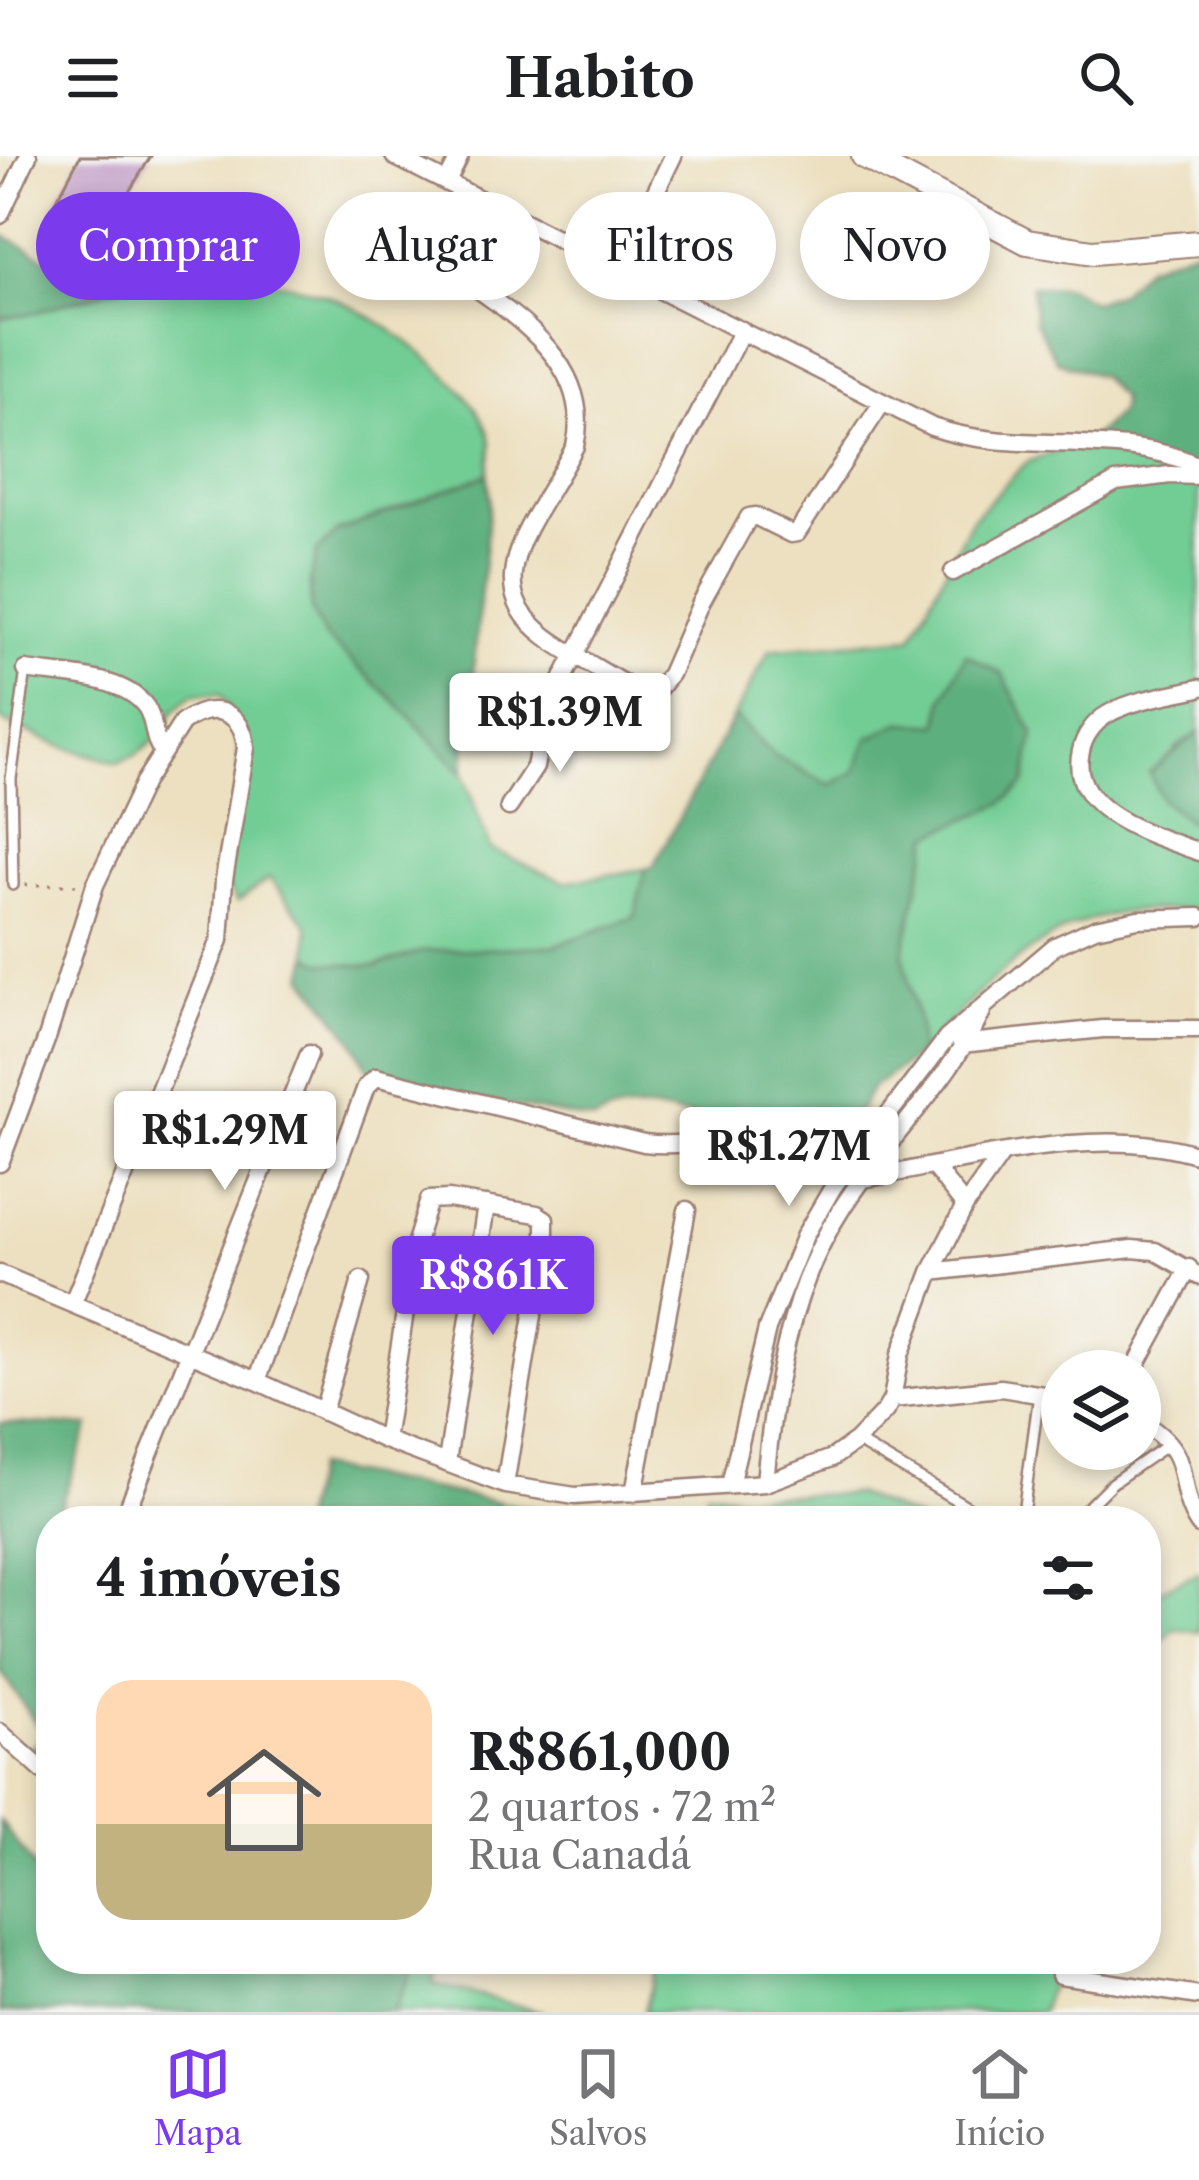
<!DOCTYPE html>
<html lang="pt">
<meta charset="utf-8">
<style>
:root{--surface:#fff;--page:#f6f6f6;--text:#202124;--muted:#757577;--line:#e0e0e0;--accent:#7c3aed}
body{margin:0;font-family:"Libre Caslon Text",serif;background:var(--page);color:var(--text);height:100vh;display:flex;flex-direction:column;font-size:45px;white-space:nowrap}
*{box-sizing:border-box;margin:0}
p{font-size:39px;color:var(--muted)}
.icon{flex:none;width:66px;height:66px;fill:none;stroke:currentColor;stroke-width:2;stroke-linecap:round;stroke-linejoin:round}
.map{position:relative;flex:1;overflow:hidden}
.sheet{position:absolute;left:36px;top:1350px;width:1125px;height:468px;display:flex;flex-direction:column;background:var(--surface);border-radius:48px;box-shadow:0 6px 18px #0003}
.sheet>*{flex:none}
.banner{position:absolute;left:36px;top:36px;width:1128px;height:108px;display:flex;gap:24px}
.fabs{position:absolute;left:1041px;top:1194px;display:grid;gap:24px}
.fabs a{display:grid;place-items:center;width:120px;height:120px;border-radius:50%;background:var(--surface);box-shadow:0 6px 18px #0003;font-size:60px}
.price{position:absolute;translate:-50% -102px;padding:0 27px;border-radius:12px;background:#fff;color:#222;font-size:39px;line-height:78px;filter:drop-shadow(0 3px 6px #0008)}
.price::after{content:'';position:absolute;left:50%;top:72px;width:36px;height:27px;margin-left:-18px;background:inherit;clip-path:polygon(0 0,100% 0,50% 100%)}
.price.on{background:var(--accent);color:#fff}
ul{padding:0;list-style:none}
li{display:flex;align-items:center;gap:36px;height:300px;padding:0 60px}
li span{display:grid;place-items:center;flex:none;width:336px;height:240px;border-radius:36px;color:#555}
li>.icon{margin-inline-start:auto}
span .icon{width:144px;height:144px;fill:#fffc;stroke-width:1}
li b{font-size:51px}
h2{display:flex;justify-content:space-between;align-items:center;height:144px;padding:0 60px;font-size:51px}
.pill{padding:0 42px;border-radius:54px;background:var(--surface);box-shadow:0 6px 18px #0003;font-size:42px;line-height:108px}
.pill.on{background:var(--accent);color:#fff}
header{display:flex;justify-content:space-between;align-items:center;height:156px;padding:0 60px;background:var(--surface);font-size:54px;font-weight:800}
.tabs{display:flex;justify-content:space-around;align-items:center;height:168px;border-top:3px solid var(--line);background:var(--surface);font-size:33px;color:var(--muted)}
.tabs a{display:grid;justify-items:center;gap:6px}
.tabs .on{color:var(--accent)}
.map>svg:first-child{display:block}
</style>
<header><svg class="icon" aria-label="menu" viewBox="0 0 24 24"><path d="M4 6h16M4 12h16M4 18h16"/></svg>Habito<svg class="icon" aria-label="search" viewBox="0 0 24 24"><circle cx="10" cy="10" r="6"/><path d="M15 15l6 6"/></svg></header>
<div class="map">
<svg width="1199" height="1856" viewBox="0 0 1199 1856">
<rect width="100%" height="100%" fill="#f6f6f2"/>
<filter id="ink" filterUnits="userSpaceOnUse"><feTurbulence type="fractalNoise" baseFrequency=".00833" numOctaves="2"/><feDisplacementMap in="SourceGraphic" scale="24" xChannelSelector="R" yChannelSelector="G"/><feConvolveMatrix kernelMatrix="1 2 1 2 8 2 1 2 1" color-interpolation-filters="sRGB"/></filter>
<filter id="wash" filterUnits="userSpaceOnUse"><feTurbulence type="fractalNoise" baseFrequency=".004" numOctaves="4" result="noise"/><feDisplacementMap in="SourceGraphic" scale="48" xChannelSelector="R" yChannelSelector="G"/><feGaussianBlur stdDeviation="2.7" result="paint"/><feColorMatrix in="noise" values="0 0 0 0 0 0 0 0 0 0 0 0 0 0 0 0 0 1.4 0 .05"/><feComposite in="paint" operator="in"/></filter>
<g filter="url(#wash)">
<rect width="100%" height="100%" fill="#ede0c0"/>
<path fill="#72cd94" stroke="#5e7660" stroke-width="3" d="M175 114C225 117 275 122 323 138 373 154 475 228 490 281 493 291 489 307 488 318L337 376 325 481 396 546 463 618 490 693 565 726 645 713 635 761 555 790 423 795 376 810 322 807 309 800 308 769 269 722 237 746 218 715C233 651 256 599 221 539L193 538 173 556 161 579 136 599 117 607 58 589 0 564V162L87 142Z
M1080 286 1199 314V576L1175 593 1162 644 1199 673V754C1171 754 1142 753 1114 758 1033 772 974 841 919 898V871L903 798 930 679 957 664 1034 578 1002 518 966 498 944 542 939 569 900 567 855 616 830 629 773 599 734 560 770 494 912 481 971 364 1027 306Z
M707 1336 740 1340 856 1338 922 1365H696Z
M498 1346 597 1365H493Z
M1199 1416V1476L1174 1472 1159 1488 1146 1532V1441Z
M437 1803 433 1828 544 1856H394L411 1813Z
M658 1803H1059L1041 1856H644Z"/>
<path fill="#5db07e" stroke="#546854" stroke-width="3" d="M1 78 90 126 128 128 27 159 0 162Z
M1199 91V314L1080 286 1094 280 1120 256 1121 242 1100 220 1057 205 1035 166 1031 130 1067 131 1094 146 1119 137 1146 110Z
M488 318 490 343 463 618 396 546 325 481 311 454 310 424 317 396 337 376Z
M966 498 1002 518 1034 578 1025 628 1001 648 930 679 903 798 919 871V898L872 932 858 956C824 963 788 970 754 970 707 970 637 937 595 965L373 924 354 885 304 820 309 800 322 807 376 810 423 795 554 790 635 761 645 713 653 711 734 560 773 599 830 629 855 616 868 583 900 567 939 569 944 542Z
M1199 576V673L1162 644 1149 617Z
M0 1267 89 1270 59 1354 128 1365H51V1621L29 1595 43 1578 0 1514Z
M315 1311 498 1346 493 1365H301Z
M0 1665 51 1735V1803H437L411 1813 394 1856H0Z"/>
<g id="blocks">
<path fill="#c7a5cc" d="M80 0H151L102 80 52 53Z"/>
</g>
</g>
<g filter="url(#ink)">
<use href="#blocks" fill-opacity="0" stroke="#9c8076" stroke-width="3"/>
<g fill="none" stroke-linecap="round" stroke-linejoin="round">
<defs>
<path id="service" d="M13 729 11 623 26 514
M856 1285 992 1365
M1022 1365 1039 1238
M1074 1365 1112 1327 1170 1287"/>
<path id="minor" d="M394 0 932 271C1017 301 1117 272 1199 310
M447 26 460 0
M0 59 28 0
M619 111 673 0
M460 121C517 160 594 210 575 290 561 318 543 344 528 372 491 443 525 472 585 505 607 518 628 531 651 542L670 518 701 447 749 361 755 360 791 378 797 377 882 247
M953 416 1116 326 1170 319 1199 320
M26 514C63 520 123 519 146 551 156 566 151 582 163 596
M1199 532C1170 539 1134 543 1108 558 1094 566 1084 580 1081 595 1066 657 1157 680 1199 696
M509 651 535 611 546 555 742 174
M961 888 1103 873H1199
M0 1007 48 879 95 729 144 626 182 567C212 545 243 553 246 592L224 724 220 784 73 1146
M934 1011 965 1050
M862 1023C965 1006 1098 966 1199 999
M931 1116 1132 1093 1155 1095 1199 1120
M0 1118 257 1225 385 1284 505 1329 575 1340 765 1327 832 1302 856 1285 885 1255 892 1243 900 1199 931 1116 965 1050 1001 999
M1133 1215 1189 1112
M257 1225 366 931 376 921 644 987C729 998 790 936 871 1011
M892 1243 1001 1232 1062 1242
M323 1256 361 1124
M1140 1265C1199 1300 1171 1326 1199 1369
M385 1284 416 1086 429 1044 449 1043 537 1058 545 1063V1086L505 1329
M447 1306 486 1049
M765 1327C773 1234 790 1132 842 1052 885 984 947 929 982 856
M730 1329 767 1173 805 1079 833 1031 947 882 1055 790 1095 772 1138 763 1199 761
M634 1337 687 1054
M129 1349 309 898
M0 1576 51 1622
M1060 1819 1199 1840"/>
<path id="secondary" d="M864 0 1027 86 1093 96 1199 87"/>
</defs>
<use href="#service" stroke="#9c8076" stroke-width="14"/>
<use href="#minor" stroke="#9c8076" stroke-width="21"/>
<use href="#secondary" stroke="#9c8076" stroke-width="28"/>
<path stroke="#9c8076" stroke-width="3" stroke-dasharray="3 9" stroke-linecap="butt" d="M25 729H76"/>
<use href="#service" stroke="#fff" stroke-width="9"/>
<use href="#minor" stroke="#fff" stroke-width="16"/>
<use href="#secondary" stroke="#fff" stroke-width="24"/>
</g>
</g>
</svg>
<div class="fabs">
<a><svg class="icon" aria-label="layers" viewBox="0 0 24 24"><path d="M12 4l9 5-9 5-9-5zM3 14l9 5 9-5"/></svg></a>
</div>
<b class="price" style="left:560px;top:619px">R$1.39M</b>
<b class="price" style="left:225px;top:1037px">R$1.29M</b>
<b class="price" style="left:789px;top:1053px">R$1.27M</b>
<b class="price on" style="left:493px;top:1182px">R$861K</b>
<div class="banner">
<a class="pill on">Comprar</a>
<a class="pill">Alugar</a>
<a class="pill">Filtros</a>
<a class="pill">Novo</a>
</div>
<section class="sheet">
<h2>4 imóveis<svg class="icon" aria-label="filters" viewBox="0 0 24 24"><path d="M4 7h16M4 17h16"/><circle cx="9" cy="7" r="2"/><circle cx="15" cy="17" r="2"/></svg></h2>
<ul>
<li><span style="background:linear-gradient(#ffd9b3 60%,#c2b280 0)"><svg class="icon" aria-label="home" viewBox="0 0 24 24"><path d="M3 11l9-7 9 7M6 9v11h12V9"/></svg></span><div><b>R$861,000</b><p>2 quartos · 72 m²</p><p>Rua Canadá</p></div></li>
</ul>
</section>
</div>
<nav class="tabs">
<a class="on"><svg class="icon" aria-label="map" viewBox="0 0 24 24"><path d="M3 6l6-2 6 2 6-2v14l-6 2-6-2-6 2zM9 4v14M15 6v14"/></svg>Mapa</a>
<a><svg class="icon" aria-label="saved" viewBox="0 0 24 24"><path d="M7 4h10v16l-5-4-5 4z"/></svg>Salvos</a>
<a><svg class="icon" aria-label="home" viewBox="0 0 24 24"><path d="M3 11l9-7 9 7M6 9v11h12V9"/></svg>Início</a>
</nav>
